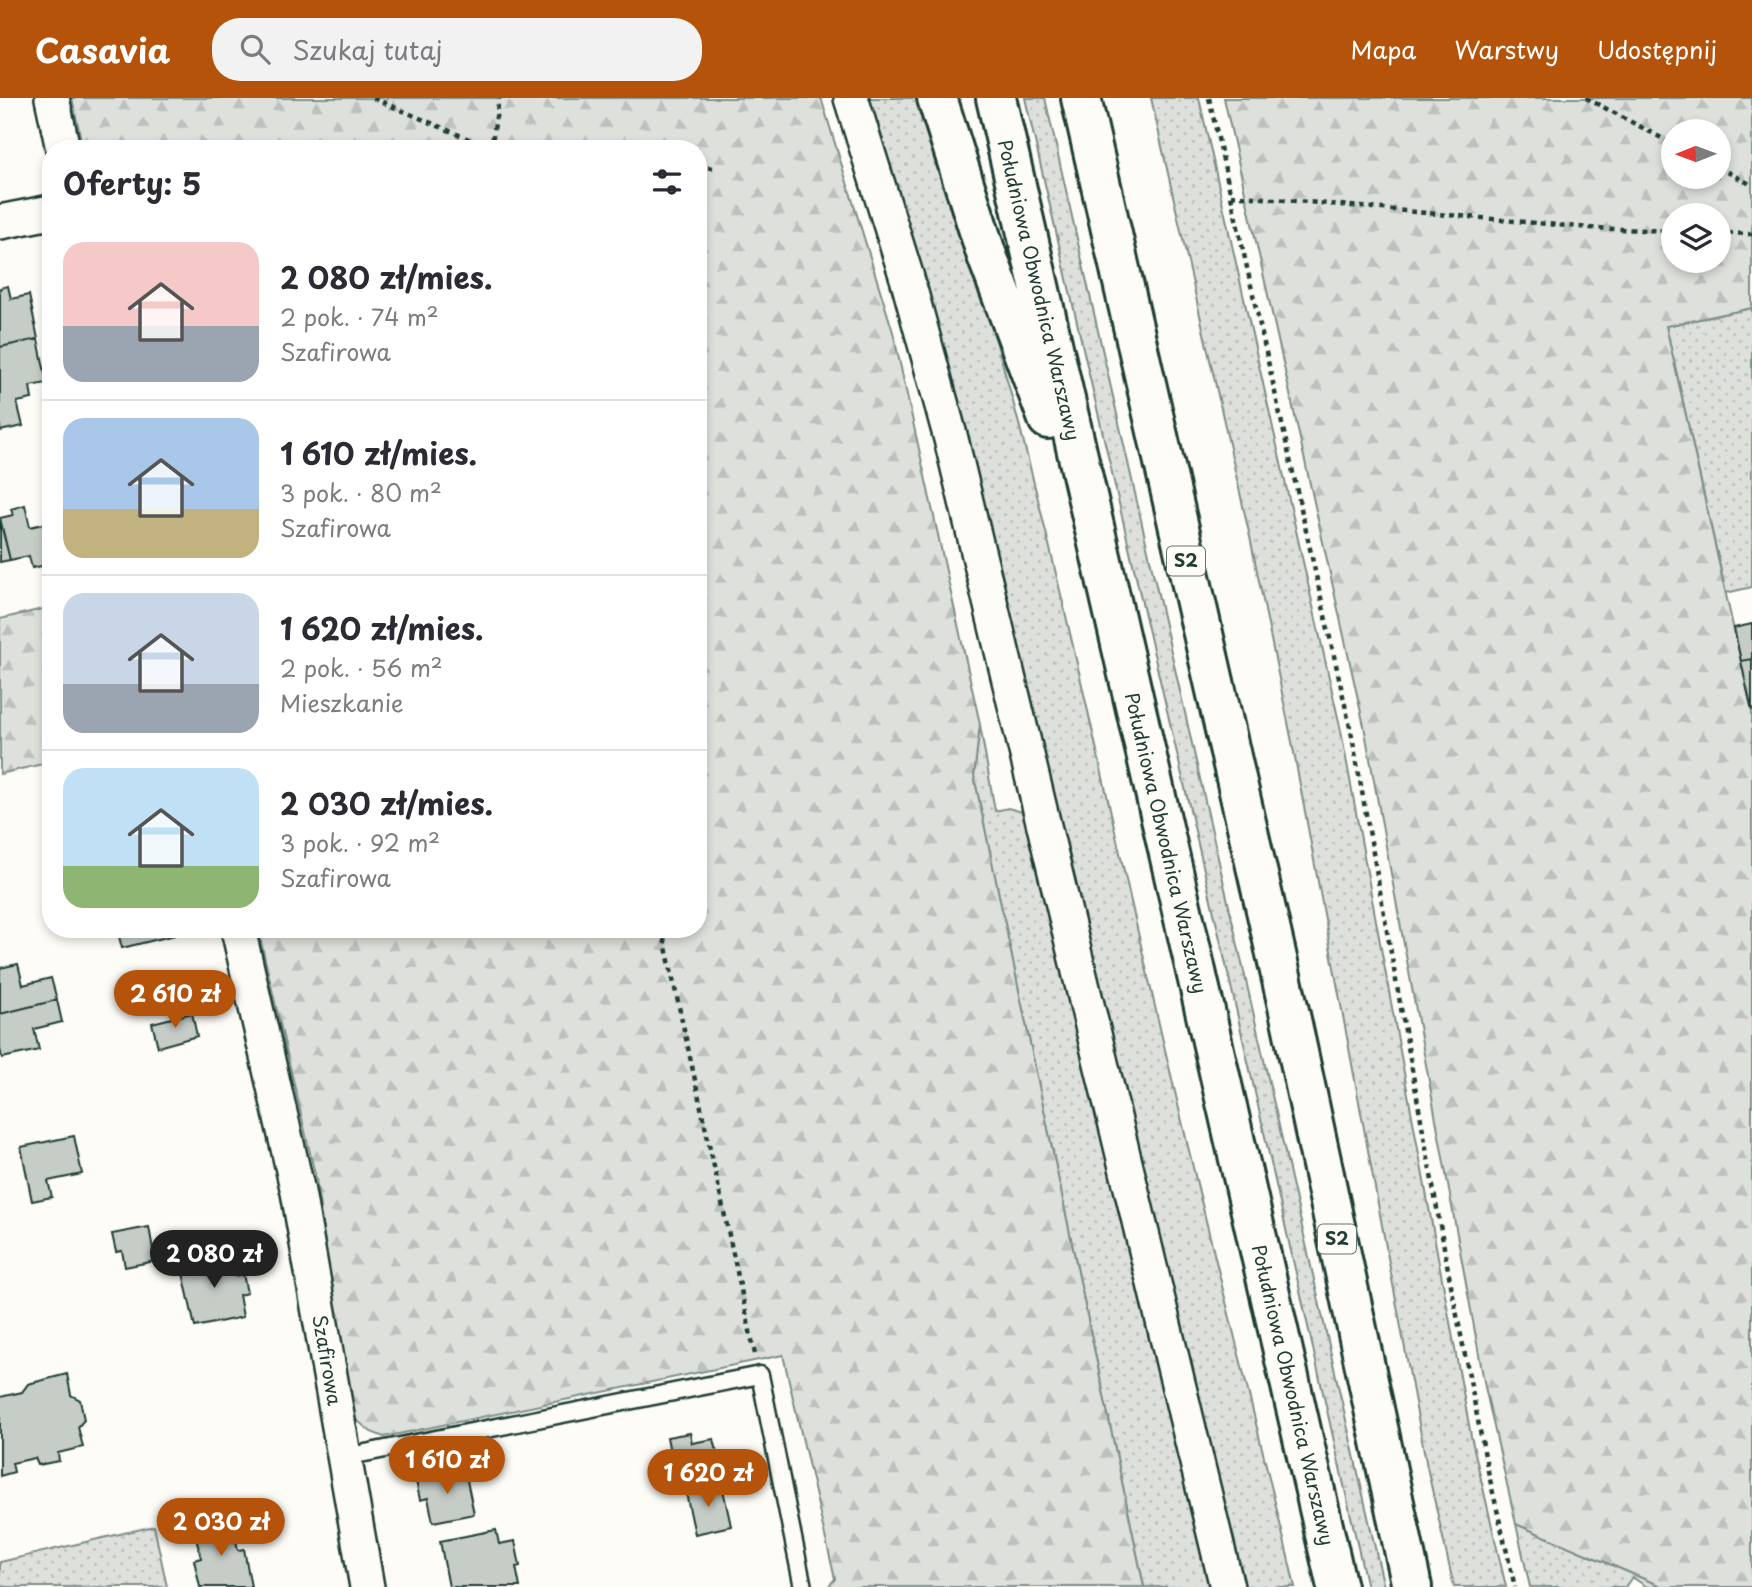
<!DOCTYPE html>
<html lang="pl">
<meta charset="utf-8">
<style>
:root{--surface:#fff;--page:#f2f2f3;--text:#2b2b33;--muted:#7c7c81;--line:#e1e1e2;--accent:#b45309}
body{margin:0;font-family:"Playpen Sans",sans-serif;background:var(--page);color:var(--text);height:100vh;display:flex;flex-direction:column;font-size:26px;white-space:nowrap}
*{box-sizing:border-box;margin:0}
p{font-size:23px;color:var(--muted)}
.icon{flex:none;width:38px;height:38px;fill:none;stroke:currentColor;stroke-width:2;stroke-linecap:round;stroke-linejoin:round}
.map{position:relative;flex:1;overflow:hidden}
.sheet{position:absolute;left:42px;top:42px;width:665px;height:798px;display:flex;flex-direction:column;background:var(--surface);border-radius:28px;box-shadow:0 4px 10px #0003}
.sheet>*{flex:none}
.needle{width:46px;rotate:269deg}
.fabs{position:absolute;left:1661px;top:21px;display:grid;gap:14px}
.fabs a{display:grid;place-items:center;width:70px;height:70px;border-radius:50%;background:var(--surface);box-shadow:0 4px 10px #0003;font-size:35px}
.price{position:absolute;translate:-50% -60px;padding:0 16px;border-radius:24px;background:var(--accent);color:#fff;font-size:23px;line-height:46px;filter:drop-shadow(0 2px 4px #0008)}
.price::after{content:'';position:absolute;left:50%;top:42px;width:21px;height:16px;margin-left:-10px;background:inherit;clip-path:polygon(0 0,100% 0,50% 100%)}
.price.current{background:#222;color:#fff}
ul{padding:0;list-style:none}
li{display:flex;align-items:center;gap:21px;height:175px;padding:0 21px}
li+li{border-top:2px solid var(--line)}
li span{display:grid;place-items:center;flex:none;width:196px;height:140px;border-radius:21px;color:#555}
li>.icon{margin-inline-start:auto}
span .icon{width:84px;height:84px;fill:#fffc;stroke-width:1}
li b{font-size:30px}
h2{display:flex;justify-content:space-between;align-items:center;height:84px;padding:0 21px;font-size:30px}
header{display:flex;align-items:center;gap:42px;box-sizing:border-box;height:98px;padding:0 35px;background:var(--accent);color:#fff}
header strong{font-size:33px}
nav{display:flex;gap:38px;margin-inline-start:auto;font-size:24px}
.search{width:490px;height:63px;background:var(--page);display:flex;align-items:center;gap:18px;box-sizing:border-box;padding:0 24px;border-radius:28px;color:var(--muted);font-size:26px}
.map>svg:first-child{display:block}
</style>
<header>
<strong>Casavia</strong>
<div class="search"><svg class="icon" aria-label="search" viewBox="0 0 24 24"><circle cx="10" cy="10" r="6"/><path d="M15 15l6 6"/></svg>Szukaj tutaj</div>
<nav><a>Mapa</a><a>Warstwy</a><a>Udostępnij</a></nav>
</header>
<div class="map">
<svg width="1752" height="1489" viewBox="0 0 1752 1489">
<defs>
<pattern id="grass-dots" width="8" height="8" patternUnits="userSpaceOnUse" patternTransform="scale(1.75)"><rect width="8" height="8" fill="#dde0db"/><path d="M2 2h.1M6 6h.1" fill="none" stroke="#bdc1bd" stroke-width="1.8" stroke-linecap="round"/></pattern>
<pattern id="forest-firs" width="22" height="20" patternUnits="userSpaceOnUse" patternTransform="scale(1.75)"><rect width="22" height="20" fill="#dde0db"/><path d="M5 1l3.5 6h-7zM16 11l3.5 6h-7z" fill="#bdc1bd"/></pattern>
</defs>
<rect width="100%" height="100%" fill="#fdfcf7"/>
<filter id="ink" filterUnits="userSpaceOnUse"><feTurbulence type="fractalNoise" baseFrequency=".0143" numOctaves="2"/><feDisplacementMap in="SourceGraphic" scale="14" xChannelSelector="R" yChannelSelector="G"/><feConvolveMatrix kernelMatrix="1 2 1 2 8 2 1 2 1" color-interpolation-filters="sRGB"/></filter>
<g filter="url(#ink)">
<path fill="url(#grass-dots)" stroke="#7e8e88" stroke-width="2" d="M866 0H924C956 108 990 216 1019 326 1076 547 1122 772 1175 994 1214 1160 1257 1324 1295 1489H1243Z
M1025 0H1045L1384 1489H1367L1230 884Z
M1151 0H1199L1341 633 1471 1338 1506 1489H1454L1427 1369 1292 644 1250 439Z
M1752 210V489L1726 495 1666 228Z
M980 627 995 713 1008 710 1026 715 1211 1489H1144L974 678Z
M1516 1426 1663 1489H1647L1632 1479 1625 1489H1530Z
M154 1428 167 1489H0V1464Z"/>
<path fill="url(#forest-firs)" stroke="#7e8e88" stroke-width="2" fill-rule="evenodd" d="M72 0H821L893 234 980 626 974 678 1144 1489H828L835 1481 783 1257 384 1339 371 1334 348 1315 316 1081 258 831H698V51H83Z
M1224 0H1752V210L1666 228 1752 613V1489H1663L1516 1426 1485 1289 1364 628ZM1673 33H1718V79H1673ZM1673 117H1718V163H1673Z
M51 509V664L0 676V521Z"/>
<path fill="#c6cdc7" stroke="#1f3d34" stroke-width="2" d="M8 188 11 201 29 197 38 241 0 249V190Z
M38 241 47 285 30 288 32 301 17 304 23 328 0 333V249Z
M25 407 30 429 43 426 51 466 32 470 29 458 10 462 0 420 13 417 11 411Z
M0 422 10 462 0 464Z
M51 424V462L43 426Z
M1752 526V561L1741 563 1734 530Z
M1752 561V613L1741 563Z
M117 831H173L175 837 122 850Z
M18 866 23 887 51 880 57 902 0 916V870Z
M57 902 62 924 34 931 39 952 2 960 0 951V916Z
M192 915 197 938 158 949 152 925Z
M74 1038 82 1076 48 1083 52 1099 32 1103 21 1049Z
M149 1129 155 1163 125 1169 122 1153 116 1154 112 1136Z
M230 1156 235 1178 243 1176 247 1195 239 1197 243 1219 195 1229 181 1166Z
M67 1276 71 1297 80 1302 84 1322 78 1329 83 1349 58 1355 59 1363 38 1367 35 1360 12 1365 14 1374 0 1378V1299L22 1294 28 1286Z
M690 1335 692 1345 714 1341 718 1358 712 1359 717 1388 693 1393 691 1383 664 1388 660 1366 672 1364 667 1339Z
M465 1373 474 1416 433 1424 428 1400 420 1402 416 1383Z
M722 1387 731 1428 695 1436 686 1395Z
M232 1424 238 1452 244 1451 251 1489H200L194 1462 201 1460 194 1432Z
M496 1432 499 1446 515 1443 520 1468 516 1469 520 1489H449L440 1443Z"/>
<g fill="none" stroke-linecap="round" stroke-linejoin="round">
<defs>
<path id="service" d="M345 1359 760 1277 803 1489"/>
<path id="minor" d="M52 0 63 51
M851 0 907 180 951 341 1227 1489
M0 124 51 114
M238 831 298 1094 367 1489"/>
<path id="motorway" d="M937 0 986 155 1048 321
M996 0 1337 1489
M1081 0 1292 926 1412 1489"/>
</defs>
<use href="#service" stroke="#1f3d34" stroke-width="21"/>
<use href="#minor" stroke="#1f3d34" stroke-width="38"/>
<use href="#motorway" stroke="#1f3d34" stroke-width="44"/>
<path stroke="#1f3d34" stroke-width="4.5" stroke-dasharray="5 5" stroke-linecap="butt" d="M373 0 492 51
M1209 0 1352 638 1449 1177 1488 1373 1515 1489
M1586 0 1673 46
M491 51 499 0
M698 69 715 70
M1718 69 1752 87
M1231 97 1590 130 1673 133
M1718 135 1752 136
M662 831 755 1256"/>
<use href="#service" stroke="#fdfcf7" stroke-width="16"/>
<use href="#minor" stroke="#fdfcf7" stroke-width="33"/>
<use href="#motorway" stroke="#fdfcf7" stroke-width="38"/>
</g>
</g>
<g text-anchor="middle" stroke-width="7" stroke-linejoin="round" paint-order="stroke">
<g fill="#fdfcf7" stroke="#62766e" stroke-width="2">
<rect x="1167" y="448.5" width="38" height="29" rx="5"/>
<rect x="1318" y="1126.5" width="38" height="29" rx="5"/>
</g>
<g font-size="18" font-weight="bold" fill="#1f3d34">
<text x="1186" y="469">S2</text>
<text x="1337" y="1147">S2</text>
</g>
<g font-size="19" fill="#1f3d34" stroke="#fdfcf7">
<text transform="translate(1039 192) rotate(77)" y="7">Południowa Obwodnica Warszawy</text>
<text transform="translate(1166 745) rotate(77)" y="7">Południowa Obwodnica Warszawy</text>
<text transform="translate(327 1262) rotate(80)" y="7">Szafirowa</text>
<text transform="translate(1293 1297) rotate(77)" y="7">Południowa Obwodnica Warszawy</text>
</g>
</g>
</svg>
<div class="fabs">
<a><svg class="needle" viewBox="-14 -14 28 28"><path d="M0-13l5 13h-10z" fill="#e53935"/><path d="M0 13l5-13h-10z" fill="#7c7c81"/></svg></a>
<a><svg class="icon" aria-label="layers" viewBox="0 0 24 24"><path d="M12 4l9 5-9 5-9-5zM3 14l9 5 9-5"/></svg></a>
</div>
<b class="price" style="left:175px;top:932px">2 610 zł</b>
<b class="price current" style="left:214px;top:1192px">2 080 zł</b>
<b class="price" style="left:447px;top:1398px">1 610 zł</b>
<b class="price" style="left:708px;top:1411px">1 620 zł</b>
<b class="price" style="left:221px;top:1460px">2 030 zł</b>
<section class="sheet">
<h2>Oferty: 5<svg class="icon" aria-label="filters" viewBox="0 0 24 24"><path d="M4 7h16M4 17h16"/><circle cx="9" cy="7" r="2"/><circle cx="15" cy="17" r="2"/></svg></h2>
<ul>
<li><span style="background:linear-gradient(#f6c9c9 60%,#9aa5b1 0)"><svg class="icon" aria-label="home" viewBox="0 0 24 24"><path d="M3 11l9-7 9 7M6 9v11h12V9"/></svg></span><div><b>2 080 zł/mies.</b><p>2 pok. · 74 m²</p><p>Szafirowa</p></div></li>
<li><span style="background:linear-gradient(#a9c7e8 65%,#c2b280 0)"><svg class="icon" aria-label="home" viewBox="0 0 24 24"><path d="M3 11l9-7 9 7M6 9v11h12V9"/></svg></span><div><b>1 610 zł/mies.</b><p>3 pok. · 80 m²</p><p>Szafirowa</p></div></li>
<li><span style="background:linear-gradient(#c9d6e8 65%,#9aa5b1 0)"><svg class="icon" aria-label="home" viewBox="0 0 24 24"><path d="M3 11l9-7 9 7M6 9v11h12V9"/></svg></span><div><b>1 620 zł/mies.</b><p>2 pok. · 56 m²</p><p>Mieszkanie</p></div></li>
<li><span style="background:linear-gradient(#bfe0f5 70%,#8fb573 0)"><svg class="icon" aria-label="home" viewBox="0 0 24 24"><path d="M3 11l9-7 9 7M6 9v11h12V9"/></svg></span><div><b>2 030 zł/mies.</b><p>3 pok. · 92 m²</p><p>Szafirowa</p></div></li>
</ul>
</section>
</div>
